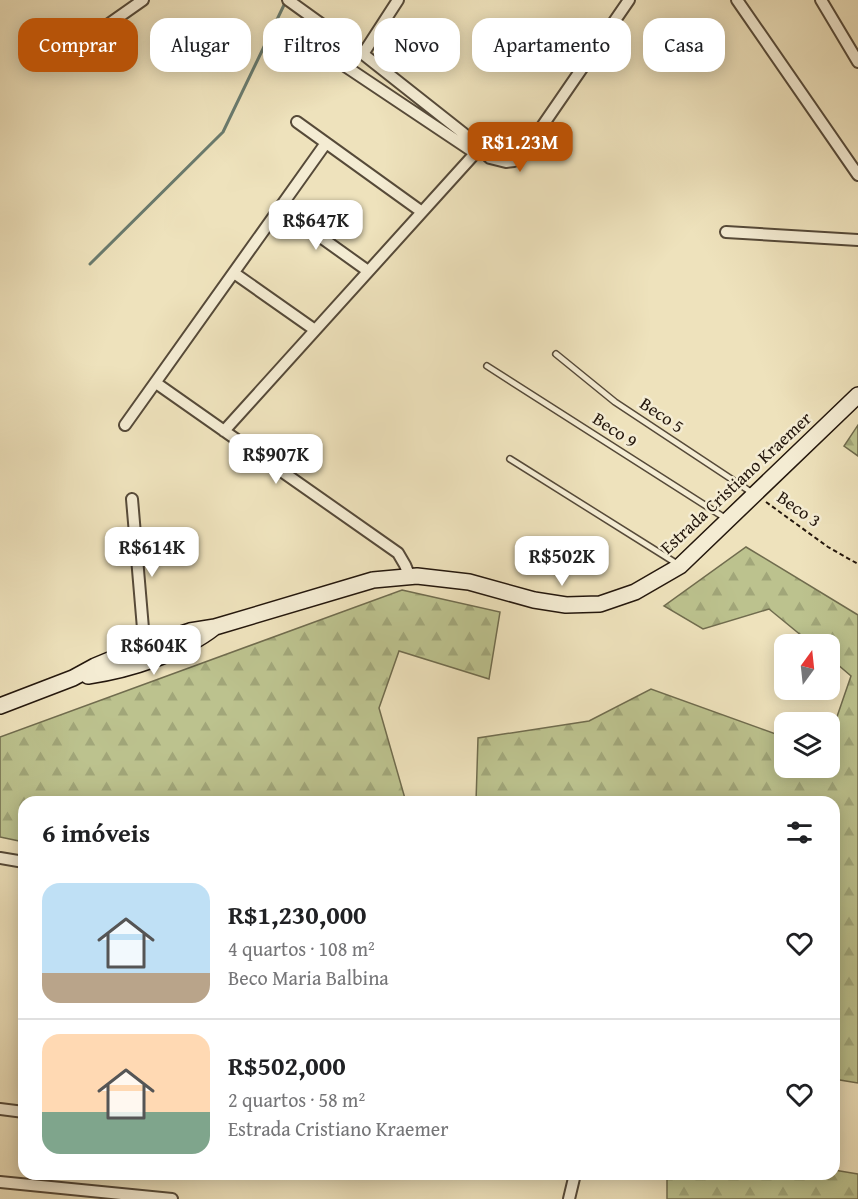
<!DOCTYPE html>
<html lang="pt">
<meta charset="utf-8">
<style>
:root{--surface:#fff;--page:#f2f2f2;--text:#202124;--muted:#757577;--line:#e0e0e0;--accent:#b45309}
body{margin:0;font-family:"Gentium Book Plus",serif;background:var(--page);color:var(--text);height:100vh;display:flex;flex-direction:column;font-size:22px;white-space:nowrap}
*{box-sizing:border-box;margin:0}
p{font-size:20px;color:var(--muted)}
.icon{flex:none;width:33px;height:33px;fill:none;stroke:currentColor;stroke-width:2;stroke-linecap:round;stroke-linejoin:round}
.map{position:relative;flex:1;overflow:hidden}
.drawer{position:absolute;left:18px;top:796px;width:822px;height:384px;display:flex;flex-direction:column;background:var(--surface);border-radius:18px;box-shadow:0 3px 15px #0003}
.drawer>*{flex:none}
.guide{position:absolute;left:18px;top:18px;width:822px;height:54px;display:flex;gap:12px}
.needle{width:39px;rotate:15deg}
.buttons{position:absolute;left:774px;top:634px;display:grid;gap:12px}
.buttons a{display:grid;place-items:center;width:66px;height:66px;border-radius:12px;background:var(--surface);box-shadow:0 3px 15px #0003;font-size:30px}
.price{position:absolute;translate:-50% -51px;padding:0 14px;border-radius:12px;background:#fff;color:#222;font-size:20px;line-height:39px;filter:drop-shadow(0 2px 3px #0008)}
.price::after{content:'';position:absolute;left:50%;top:36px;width:18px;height:14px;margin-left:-9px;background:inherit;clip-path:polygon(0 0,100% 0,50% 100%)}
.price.active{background:var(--accent);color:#fff}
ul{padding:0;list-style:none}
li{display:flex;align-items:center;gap:18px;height:150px;padding:0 24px}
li+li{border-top:2px solid var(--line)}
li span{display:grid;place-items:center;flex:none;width:168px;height:120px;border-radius:18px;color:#555}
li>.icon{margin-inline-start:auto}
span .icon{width:72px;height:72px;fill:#fffc;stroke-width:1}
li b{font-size:26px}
h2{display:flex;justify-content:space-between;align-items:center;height:72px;padding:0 24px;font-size:26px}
.tag{padding:0 21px;border-radius:18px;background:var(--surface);box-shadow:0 3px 15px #0003;font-size:21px;line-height:54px}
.tag.active{background:var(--accent);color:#fff}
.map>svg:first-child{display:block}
</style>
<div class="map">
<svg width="858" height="1199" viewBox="0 0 858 1199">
<defs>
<pattern id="forest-firs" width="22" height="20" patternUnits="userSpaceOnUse" patternTransform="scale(1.5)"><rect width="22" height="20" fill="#bcc28e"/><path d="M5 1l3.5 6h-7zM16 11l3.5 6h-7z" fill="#a1a679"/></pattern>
</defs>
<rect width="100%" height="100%" fill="#eee2bc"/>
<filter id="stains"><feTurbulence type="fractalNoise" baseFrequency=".00333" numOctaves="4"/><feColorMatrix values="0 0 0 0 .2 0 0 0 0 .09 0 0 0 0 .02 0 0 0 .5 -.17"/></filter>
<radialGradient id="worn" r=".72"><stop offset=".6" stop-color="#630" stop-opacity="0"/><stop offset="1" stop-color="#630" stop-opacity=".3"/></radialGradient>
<path fill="url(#forest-firs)" stroke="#706c4e" stroke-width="1.5" d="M858 425V456L844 446Z
M746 547 858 615V1083L834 1079V802H476L478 738 589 721 651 689 784 737V768H830V737L851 676 830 658V645H813L769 609 703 629 664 606Z
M402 590 500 612 489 679 399 651 379 708 406 802H24V842L0 837V737Z
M834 1170 858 1174V1199H667V1175L834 1174Z"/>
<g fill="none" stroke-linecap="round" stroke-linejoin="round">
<path stroke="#6a7b6e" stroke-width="3" d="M90 264 223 132 284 5"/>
<defs>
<path id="lane" d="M556 354 615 402 754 494
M487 366 725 518
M510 459 679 565"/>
<path id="street" d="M288 0 363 54 463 133 490 158 506 162 514 161 521 157 629 0
M737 0 858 175
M821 0 858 62
M106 26 143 0
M363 54 398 0
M342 64 475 153
M297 122 422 212
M280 208 368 271
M726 232 858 240
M234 273 315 330
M156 383 398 553 405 565 410 577
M125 425 326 143
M224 431 479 149
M132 499 145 652
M0 858 24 862
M0 1109 24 1112
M0 1182 172 1199
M569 1199 575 1174"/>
<path id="secondary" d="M88 676C130 670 182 653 215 627
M0 706 73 678 95 666 136 649 190 631 215 627 373 580 417 576 469 582 534 600 566 605 600 604 635 592 680 566 858 395"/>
</defs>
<use href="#lane" stroke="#564a39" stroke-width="8"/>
<use href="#street" stroke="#564a39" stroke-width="14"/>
<use href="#secondary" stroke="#24170d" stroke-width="18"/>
<path stroke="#24170d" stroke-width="2" stroke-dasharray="4.5 3" stroke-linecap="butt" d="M766 502 828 547 858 564"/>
<use href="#lane" stroke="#f4ecd3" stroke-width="5"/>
<use href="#street" stroke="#f4ecd3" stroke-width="10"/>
<use href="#secondary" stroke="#f4ecd3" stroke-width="15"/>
</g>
<g text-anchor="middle" stroke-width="5" stroke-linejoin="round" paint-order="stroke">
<g font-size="18" fill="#24170d" stroke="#f4ecd3">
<text transform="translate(662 415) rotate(34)" y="6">Beco 5</text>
<text transform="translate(615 430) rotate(33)" y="6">Beco 9</text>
<text transform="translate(736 483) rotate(-43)" y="6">Estrada Cristiano Kraemer</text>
<text transform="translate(799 509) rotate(35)" y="6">Beco 3</text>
</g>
</g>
<rect width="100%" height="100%" filter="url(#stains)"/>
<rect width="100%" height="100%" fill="url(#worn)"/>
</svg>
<div class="buttons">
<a><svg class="needle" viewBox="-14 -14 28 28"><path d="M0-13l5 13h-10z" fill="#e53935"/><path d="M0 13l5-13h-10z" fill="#757577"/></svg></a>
<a><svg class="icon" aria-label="layers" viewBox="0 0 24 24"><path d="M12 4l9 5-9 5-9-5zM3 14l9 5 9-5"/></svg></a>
</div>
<b class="price active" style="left:520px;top:173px">R$1.23M</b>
<b class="price" style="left:316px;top:251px">R$647K</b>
<b class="price" style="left:276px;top:485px">R$907K</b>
<b class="price" style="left:152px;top:578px">R$614K</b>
<b class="price" style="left:562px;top:587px">R$502K</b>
<b class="price" style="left:154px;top:676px">R$604K</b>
<div class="guide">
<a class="tag active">Comprar</a>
<a class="tag">Alugar</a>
<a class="tag">Filtros</a>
<a class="tag">Novo</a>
<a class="tag">Apartamento</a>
<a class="tag">Casa</a>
</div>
<section class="drawer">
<h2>6 imóveis<svg class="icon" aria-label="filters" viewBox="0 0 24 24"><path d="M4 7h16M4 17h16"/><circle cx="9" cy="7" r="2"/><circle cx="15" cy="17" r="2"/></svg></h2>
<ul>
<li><span style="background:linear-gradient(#bfe0f5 75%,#b9a48a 0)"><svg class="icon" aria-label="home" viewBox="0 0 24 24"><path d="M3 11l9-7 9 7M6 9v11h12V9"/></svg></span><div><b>R$1,230,000</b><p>4 quartos · 108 m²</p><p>Beco Maria Balbina</p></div><svg class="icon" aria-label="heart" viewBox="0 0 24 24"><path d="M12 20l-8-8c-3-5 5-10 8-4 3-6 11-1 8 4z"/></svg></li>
<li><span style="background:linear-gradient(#ffd9b3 65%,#7fa58c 0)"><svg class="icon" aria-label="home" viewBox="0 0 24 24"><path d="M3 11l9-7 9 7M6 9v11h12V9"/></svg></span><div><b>R$502,000</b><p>2 quartos · 58 m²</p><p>Estrada Cristiano Kraemer</p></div><svg class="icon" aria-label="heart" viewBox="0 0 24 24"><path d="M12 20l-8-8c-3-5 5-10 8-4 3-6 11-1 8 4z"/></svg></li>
</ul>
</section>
</div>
